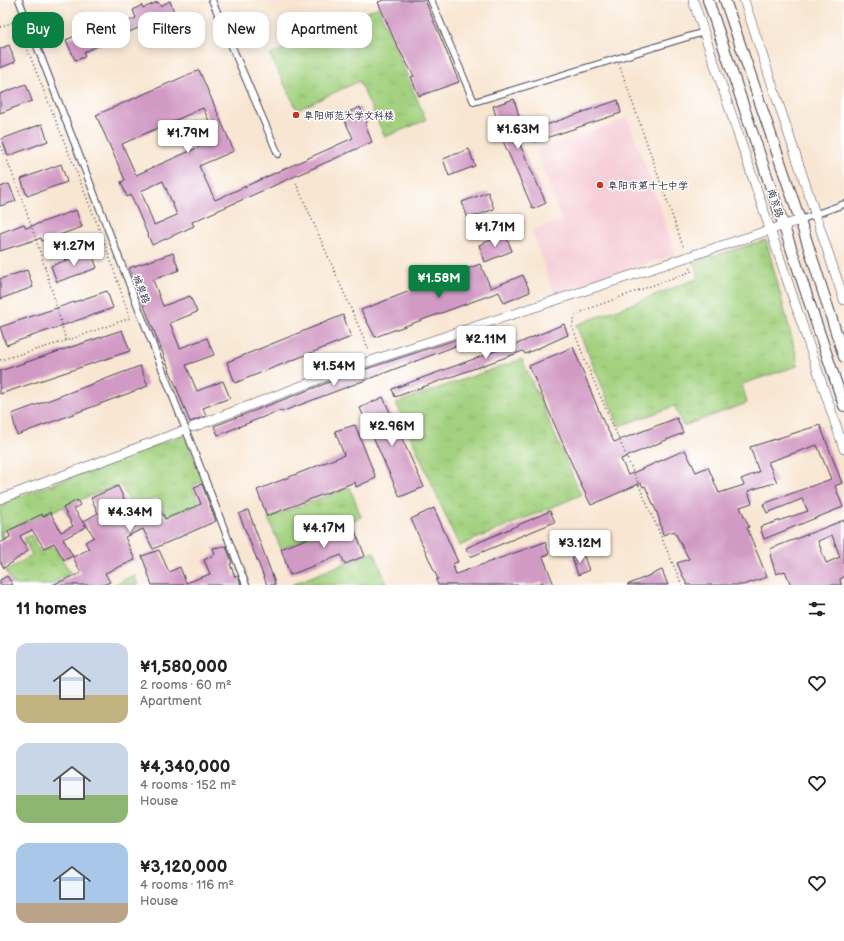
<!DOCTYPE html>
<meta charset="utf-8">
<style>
:root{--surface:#fff;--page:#f2f2f2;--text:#222;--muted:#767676;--accent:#0b8043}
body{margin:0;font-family:"Balsamiq Sans","LXGW WenKai TC",sans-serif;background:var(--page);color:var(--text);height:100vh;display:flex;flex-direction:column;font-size:15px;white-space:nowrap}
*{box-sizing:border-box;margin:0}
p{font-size:13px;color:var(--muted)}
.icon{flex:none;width:22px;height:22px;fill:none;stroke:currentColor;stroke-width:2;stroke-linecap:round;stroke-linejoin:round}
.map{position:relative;height:585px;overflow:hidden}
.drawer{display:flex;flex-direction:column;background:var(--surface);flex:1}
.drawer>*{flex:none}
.guide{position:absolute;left:12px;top:12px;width:400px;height:36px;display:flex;gap:8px}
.price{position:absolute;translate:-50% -34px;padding:0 9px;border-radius:4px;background:#fff;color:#222;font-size:13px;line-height:26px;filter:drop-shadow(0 1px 2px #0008)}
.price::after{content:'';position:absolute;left:50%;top:24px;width:12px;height:9px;margin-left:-6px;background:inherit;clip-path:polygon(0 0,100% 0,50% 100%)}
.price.selected{background:var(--accent);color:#fff}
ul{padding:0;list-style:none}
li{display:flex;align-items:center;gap:12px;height:100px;padding:0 16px}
li span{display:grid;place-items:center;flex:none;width:112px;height:80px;border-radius:12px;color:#555}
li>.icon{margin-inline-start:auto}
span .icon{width:48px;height:48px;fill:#fffc;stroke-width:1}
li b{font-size:17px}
h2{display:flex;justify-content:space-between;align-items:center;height:48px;padding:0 16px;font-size:17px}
.chip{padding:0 14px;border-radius:12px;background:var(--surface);box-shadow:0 2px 10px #0003;font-size:14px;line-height:36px}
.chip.selected{background:var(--accent);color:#fff}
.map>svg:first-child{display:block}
</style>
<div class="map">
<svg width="844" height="585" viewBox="0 0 844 585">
<defs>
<pattern id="grass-tufts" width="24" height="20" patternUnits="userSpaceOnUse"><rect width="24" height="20" fill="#a3d17f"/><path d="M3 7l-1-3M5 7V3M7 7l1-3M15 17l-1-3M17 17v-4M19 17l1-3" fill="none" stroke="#8cb36f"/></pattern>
</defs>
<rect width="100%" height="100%" fill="#fff"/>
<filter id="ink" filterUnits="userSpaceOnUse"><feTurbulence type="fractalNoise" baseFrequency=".025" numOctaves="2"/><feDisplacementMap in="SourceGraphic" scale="8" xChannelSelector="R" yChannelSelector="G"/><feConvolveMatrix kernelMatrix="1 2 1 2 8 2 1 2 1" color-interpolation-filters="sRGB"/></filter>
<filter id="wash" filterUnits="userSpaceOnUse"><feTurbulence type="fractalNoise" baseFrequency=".012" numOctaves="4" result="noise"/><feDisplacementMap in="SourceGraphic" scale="16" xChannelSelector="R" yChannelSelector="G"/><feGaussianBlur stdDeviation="0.9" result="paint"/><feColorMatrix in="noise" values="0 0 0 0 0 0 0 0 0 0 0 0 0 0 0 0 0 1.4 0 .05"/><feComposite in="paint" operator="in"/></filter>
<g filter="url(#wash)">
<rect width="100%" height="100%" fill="#f8e6d2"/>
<path fill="#f6cfd8" d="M628 118 676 254 554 294 532 231 561 220 536 151Z"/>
<path fill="url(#grass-tufts)" stroke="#627a5d" d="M378 7 426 120 385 137 359 81 297 110 270 55Z
M766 240 797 358V366L742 384 747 403 683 426 675 406 619 426 576 325 699 278 693 262Z
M522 359 581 495 459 546 396 403Z
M184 435 204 481 192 486 199 505 167 516 157 497 132 507 120 484 1 532 4 538 0 539V504Z
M350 487 361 517 281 549 268 518Z
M31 535 40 552 53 546 71 573 50 585H14L6 571 32 555 24 538Z
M374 552 386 582 379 585H293V584Z
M134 575 138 585H113Z"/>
<g id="blocks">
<path fill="#d19ac4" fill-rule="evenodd" d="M384 0H425L459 82 419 96 411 77 414 76 397 46 378 2Z
M170 1 174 12 161 18 159 15 143 21 145 25 84 52 85 57 75 60 66 40 80 34 83 41 136 18 133 10 142 5 143 8 158 2 160 6Z
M9 45 15 62 0 68V49Z
M199 70 234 151 199 166 215 200 353 138 342 115 360 107 367 123 365 124 372 142 192 222 194 226 152 245 131 195 127 197 121 182 125 180 96 115ZM203 108 217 139 136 175 122 144ZM163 181 177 215 154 225 141 191Z
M26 84 32 101 0 113V94Z
M514 99 524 133 516 136 546 203 533 209 503 141 493 106Z
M618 100 621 113 534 142 529 131Z
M42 124 48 141 8 156 2 139Z
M469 149 475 166 449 176 443 159Z
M61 164 67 182 27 196 21 179Z
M9 184 16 201 0 206V187Z
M488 192 494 209 468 219 462 202Z
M76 210 82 227 42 241 41 238 0 251V233L24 224 26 228Z
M505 234 512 251 485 262 479 245Z
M91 251 97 268 57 282 51 266Z
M173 253 179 270 153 280 163 306 190 296 197 312 170 323 180 348 207 338 214 355 186 365 197 391 223 381 230 398 203 408 206 416 190 422 129 268Z
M480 264 491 288 523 275 530 292 504 303 499 292 375 337 361 310Z
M27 270 33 287 0 299V279Z
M107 291 113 308 6 345 0 327Z
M343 315 351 337 235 383 227 362Z
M564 324 568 335 525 354 523 351 395 397 392 389 512 345V346Z
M122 330 130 351 0 394V371Z
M467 336 469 341 281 412V410L218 435 214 426 348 375Z
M573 347 603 421 614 442 677 418 683 433 621 459 628 475 685 450 696 472 708 467 719 493 744 485 741 479 759 472 750 447 820 425 842 483 835 486 843 507 764 539 760 527 808 511 802 499 767 513 763 504 831 479 817 445 768 462 777 482 748 491 752 503 740 507 749 527 747 528 767 577 743 585H687L677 563 689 559 674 531 663 535 658 515 645 486 643 487 641 483 591 505 582 487 529 366Z
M140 366 148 386 17 435 12 414Z
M383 397 424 487 400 497 360 408Z
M355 425 376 478 356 487 355 482 267 516 257 490 344 455 335 431Z
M202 484 216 521 153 549 143 529 125 537 135 560 105 573 110 582 103 585H52L81 573 73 557 89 549 85 542 94 537 84 521 98 513 91 498 118 486 130 512 135 510 136 512 157 502 165 519 201 504 194 487Z
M77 500 80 505 74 509 86 527 63 539 73 556 64 560 54 543 44 548 32 530 20 536 28 551 4 568 0 561V543L10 537 8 531 42 514 43 517 50 512 61 532 73 526 63 508Z
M434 508 458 562 452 564 456 574 545 542 549 554 543 557 554 585H544L542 582 534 585H438L436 580 438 579 411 519Z
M248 510 274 580 275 585H267L239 514Z
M550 511 555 522 470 557 466 548Z
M844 520V577L840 579 841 585H791L785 571 776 574 770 555 772 554 770 549ZM832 535 840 557 826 563 818 541Z
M351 521 365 556 345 564 341 555 290 575 281 549Z
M226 546 232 563 230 564 235 577 238 576 241 585H152L142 556 159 550 169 572 180 567 186 583 210 574 204 560 215 554 213 548Z
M583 554 589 570 578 575 572 558Z
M662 570 668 585H627Z
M7 576 13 585H0V580Z"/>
</g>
</g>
<g filter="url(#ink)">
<use href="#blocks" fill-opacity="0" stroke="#423f52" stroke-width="1"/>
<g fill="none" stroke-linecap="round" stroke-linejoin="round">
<defs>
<path id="street" d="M19 0 246 585
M212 0 278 154
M431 0 474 102 704 32
M800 220 844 204"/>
<path id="secondary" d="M693 0 844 449
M744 0 844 300
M193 427 346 369 800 220
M0 499 180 432"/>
<path id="primary" d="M708 0 844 406
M725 0 800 220 844 357"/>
</defs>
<use href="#street" stroke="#423f52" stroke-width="8"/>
<use href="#secondary" stroke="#423f52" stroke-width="10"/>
<use href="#primary" stroke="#423f52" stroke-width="12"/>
<path stroke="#423f52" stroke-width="1.5" stroke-dasharray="1 3" stroke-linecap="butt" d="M0 27 16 21 104 241 130 318 66 341C48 273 27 208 0 143
M619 64 684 249
M296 183 369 350
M0 360 66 341
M682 585 586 363 572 326 575 316 585 310 692 271 690 266"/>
<use href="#street" stroke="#fff" stroke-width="6"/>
<use href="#secondary" stroke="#fff" stroke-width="9"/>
<use href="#primary" stroke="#fff" stroke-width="10"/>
</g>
</g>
<g fill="#c8321e" stroke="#fff" stroke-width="1.5">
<circle cx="296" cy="115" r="4"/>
<circle cx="600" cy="185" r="4"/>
</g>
<g text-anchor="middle" stroke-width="3" stroke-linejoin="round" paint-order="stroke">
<g font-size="10" fill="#22223b" stroke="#fff" text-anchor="start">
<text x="304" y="119">阜阳师范大学文科楼</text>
<text x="608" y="189">阜阳市第十七中学</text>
</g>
<g font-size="10" fill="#22223b" stroke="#fff">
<text transform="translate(776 203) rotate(72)" y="4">南京路</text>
<text transform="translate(142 289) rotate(69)" y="4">城泉路</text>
</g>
</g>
</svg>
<b class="price" style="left:518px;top:150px">¥1.63M</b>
<b class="price" style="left:188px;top:154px">¥1.79M</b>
<b class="price" style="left:495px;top:248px">¥1.71M</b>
<b class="price" style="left:74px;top:267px">¥1.27M</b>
<b class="price selected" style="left:439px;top:299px">¥1.58M</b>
<b class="price" style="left:486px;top:360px">¥2.11M</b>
<b class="price" style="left:334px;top:387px">¥1.54M</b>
<b class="price" style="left:392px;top:447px">¥2.96M</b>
<b class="price" style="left:130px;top:533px">¥4.34M</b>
<b class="price" style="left:324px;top:549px">¥4.17M</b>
<b class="price" style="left:580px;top:564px">¥3.12M</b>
<div class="guide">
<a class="chip selected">Buy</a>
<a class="chip">Rent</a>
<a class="chip">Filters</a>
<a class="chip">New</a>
<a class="chip">Apartment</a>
</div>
</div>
<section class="drawer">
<h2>11 homes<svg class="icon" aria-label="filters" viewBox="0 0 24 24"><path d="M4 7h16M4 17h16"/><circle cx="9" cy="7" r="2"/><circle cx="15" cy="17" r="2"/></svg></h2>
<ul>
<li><span style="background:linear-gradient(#c9d6e8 65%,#c2b280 0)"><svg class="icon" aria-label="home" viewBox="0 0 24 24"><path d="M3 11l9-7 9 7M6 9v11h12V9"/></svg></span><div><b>¥1,580,000</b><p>2 rooms · 60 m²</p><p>Apartment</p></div><svg class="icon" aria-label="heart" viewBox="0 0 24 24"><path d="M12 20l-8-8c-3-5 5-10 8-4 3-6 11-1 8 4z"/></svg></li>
<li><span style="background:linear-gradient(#c9d6e8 65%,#8fb573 0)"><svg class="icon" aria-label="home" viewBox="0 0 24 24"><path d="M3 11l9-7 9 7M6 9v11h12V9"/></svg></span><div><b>¥4,340,000</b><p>4 rooms · 152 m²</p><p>House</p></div><svg class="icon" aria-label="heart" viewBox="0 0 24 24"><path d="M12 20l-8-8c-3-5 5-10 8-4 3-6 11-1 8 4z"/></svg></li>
<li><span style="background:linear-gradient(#a9c7e8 75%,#b9a48a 0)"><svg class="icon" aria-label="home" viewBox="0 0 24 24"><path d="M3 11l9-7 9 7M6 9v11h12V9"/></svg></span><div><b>¥3,120,000</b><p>4 rooms · 116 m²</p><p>House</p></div><svg class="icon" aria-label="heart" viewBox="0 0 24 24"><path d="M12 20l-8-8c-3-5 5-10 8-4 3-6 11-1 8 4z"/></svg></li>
</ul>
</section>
